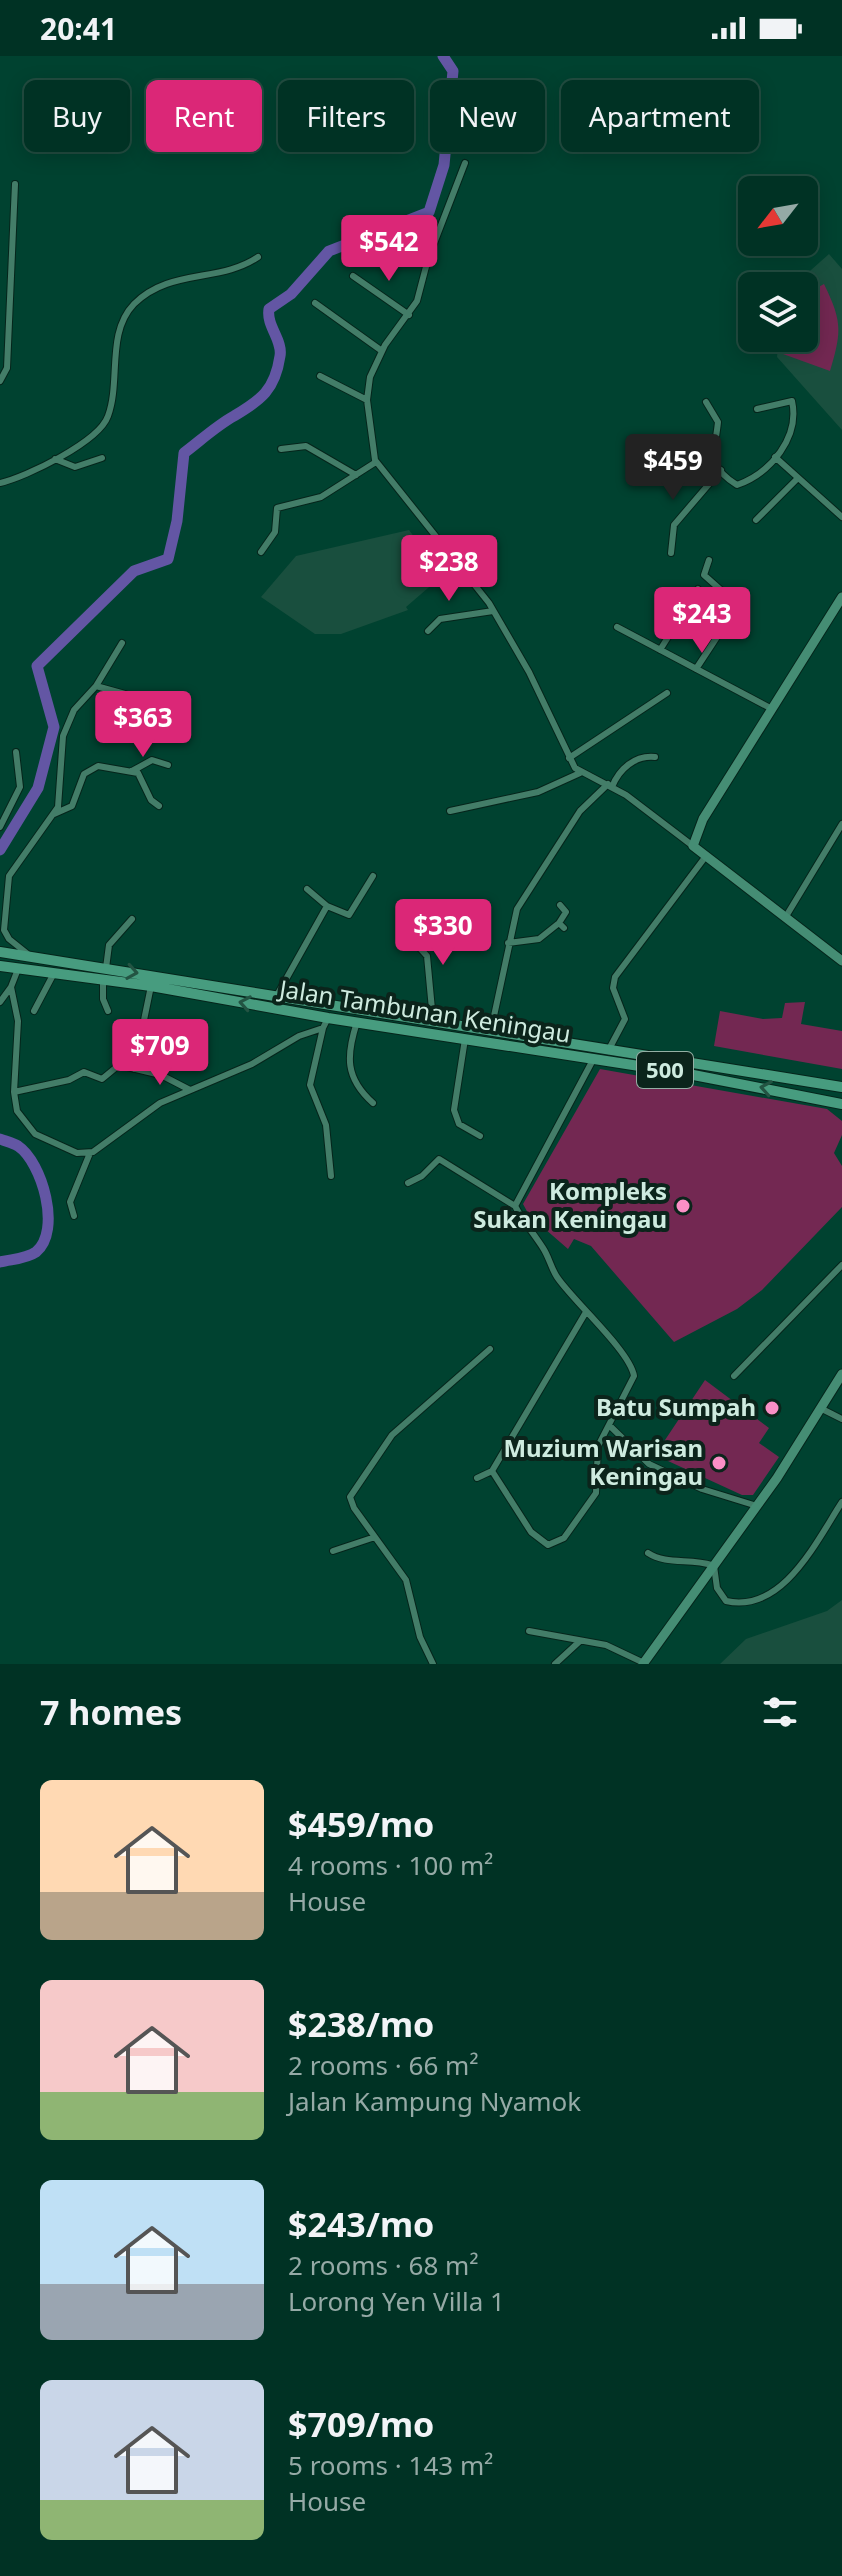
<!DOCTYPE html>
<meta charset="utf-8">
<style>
:root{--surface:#003224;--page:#0e3e31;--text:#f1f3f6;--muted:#95aaa6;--line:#224d41;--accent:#db2777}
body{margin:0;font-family:"Noto Sans",sans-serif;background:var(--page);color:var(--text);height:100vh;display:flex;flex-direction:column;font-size:30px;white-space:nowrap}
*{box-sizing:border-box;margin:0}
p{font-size:26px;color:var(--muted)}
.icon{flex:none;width:44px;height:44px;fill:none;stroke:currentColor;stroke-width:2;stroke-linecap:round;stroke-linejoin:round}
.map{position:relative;height:1608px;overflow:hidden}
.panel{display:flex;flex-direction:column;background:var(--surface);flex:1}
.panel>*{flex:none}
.banner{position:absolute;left:24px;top:24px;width:794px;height:72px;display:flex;gap:16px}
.needle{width:52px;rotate:239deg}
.tools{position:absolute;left:738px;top:120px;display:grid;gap:16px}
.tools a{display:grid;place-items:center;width:80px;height:80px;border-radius:12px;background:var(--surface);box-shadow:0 4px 20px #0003,0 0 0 2px var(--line);font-size:40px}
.price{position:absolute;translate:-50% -68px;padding:0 18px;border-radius:8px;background:var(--accent);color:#fff;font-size:26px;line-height:52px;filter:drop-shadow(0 2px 4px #0008)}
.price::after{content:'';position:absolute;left:50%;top:48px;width:24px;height:18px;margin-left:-12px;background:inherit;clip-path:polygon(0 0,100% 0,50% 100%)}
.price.current{background:#222;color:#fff}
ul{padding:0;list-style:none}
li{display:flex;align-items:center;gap:24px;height:200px;padding:0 40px}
li span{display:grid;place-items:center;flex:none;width:224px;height:160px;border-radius:12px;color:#555}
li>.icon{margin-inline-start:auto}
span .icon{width:96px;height:96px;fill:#fffc;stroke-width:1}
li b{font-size:34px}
h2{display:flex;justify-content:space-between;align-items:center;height:96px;padding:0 40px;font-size:34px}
.tag{padding:0 28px;border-radius:12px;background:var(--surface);box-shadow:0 4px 20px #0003,0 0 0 2px var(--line);font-size:28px;line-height:72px}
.tag.current{background:var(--accent);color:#fff}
.status{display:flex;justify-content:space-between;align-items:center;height:56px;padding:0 40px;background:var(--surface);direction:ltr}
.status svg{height:22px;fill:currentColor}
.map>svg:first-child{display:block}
</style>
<div class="status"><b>20:41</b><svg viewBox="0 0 49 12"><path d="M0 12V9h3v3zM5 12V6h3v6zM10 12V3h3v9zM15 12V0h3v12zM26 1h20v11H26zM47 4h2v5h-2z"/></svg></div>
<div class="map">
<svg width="842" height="1608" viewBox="0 0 842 1608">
<rect width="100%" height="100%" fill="#004230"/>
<path fill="#194f3e" d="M829 198 842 213V374L777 301 779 282H804V230H793Z
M409 474 418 486 426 487 444 510 435 526 406 551 408 554 341 578H315L261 541 296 500Z
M842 1544V1608H720L746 1583 827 1555Z"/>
<path fill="#732852" d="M824 228C842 265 842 275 830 315L783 298 786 282H804V239Z
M805 946 801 968 842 975V1013L714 990 720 955 763 963 782 962 785 947Z
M600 1013 827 1053 842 1065V1079L834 1097 842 1110V1151L762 1234 737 1253 674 1286 591 1190 574 1183 568 1193 529 1159 523 1148Z
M705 1324 769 1372 759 1387 779 1401 753 1439H742L655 1399Z"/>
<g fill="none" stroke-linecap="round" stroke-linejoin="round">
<path stroke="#6356a4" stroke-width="11" d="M0 794 38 732 54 671 37 610 134 515 168 503 177 465 184 397C200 385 216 370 234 360 261 344 275 334 280 300 283 284 266 270 269 253L291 238 329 195 429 156 444 109 453 15 443 0
M0 1083C5 1085 13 1087 18 1090 42 1106 62 1175 36 1196 26 1203 12 1203 0 1206"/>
<defs>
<path id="street" d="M465 107 428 203 417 245 385 289 370 321 367 344 375 404 489 547 529 616 575 712 626 739 693 790
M353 220 409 259
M315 247 382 295
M320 320 367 344
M0 325 7 312 15 128
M706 346 718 366C715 396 705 409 737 429 771 417 800 381 792 345L757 353
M281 393 306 390 356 419
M775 401 842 461
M55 403 75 411 102 402
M0 427C26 421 99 386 108 360 121 325 106 277 134 248 170 212 220 227 258 201
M756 464 798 422
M261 496 275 476 277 452 321 441 376 406
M671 497 674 469 721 414
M460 507 475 488
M472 523 492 511
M617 571 772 653
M428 575 440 563 493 555
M660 594 698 533
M696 613 734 555 731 543 704 519 709 504
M96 630 122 587
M569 702 667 637
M132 715 152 704 168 709
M612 731C619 713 635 699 655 701
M450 755 538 736 580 717
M54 758 72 750 84 718 98 710 138 717 151 744 159 750
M0 771 20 731 16 696
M327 850 349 859 373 820
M785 862 842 768
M407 864 406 877 427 900 433 964
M559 867 566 856 560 849
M508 887 539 883 559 867 564 872
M29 899 9 883 4 874 9 820 58 751 63 680 74 654 96 630 125 638 163 660
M106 912 109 889 132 863
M18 913 11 931 18 965 14 1036 17 1055 35 1078 77 1097 93 1096 160 1047 252 1008 299 980 323 972 328 962
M103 924V943L108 955
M276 941 327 850 307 833
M0 946 11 931
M34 955 53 919
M357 966C346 1000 345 1022 373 1047
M323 972 310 1029 326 1069 331 1120
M491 974 517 853 580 755 608 728
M465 983 454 1054 459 1068 480 1080
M608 995 625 963 613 932 615 921 706 800
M134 1013 151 930
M14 1036 69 1024 84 1016 102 1023 119 1009 161 1019 190 1034
M408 1127 422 1120 439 1103 515 1150
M74 1160 70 1146 90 1097
M586 1256 492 1415 531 1476 548 1489 564 1482 596 1437 598 1390 634 1320C630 1295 573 1245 557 1221 551 1212 549 1201 543 1192 534 1178 523 1165 515 1150L594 1002
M734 1320 842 1209
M822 1353 842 1363
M609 1369 649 1408 702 1433 757 1450
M477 1422 492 1415
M333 1495 375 1481
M648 1497C666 1509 690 1502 712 1509
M714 1510 717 1532 726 1545C783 1558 817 1484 842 1446
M529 1575 606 1589 644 1607
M433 1608 420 1581 406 1524 354 1452 350 1441 392 1379 490 1293
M555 1608 580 1585"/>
<path id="secondary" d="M842 541 703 763 693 790 842 905
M643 1608 777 1422 842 1318"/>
<path id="primary" d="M0 896 842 1031
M0 910 151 930 328 962 678 1016 842 1048"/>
</defs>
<use href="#street" stroke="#05251b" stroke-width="8"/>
<use href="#secondary" stroke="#05251b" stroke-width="11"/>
<use href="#primary" stroke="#05251b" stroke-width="12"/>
<use href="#street" stroke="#437d68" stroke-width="6"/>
<use href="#secondary" stroke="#458d74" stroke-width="9"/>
<use href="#primary" stroke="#479c7f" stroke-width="10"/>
</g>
<defs><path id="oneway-chevron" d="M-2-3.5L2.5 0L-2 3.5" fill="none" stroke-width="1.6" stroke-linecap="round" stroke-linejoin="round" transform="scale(2)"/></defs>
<g stroke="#235443">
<use href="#oneway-chevron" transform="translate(132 916) rotate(9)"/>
<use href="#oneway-chevron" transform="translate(245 947) rotate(-170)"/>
<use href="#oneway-chevron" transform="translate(766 1032) rotate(-170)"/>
</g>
<g fill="#fa8fc6" stroke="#0b241b" stroke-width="3">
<circle cx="683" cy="1150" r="8"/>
<circle cx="772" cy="1352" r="8"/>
<circle cx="719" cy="1407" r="8"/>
</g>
<g text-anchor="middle" stroke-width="8" stroke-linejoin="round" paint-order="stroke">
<rect fill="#0b241b" stroke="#94afa4" stroke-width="2" x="637" y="996" width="56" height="36" rx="6"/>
<g font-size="22" font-weight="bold" fill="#ceebdf">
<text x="665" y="1022">500</text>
</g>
<g font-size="24" fill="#ceebdf" stroke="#0b241b">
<text transform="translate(425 956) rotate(9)" y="8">Jalan Tambunan Keningau</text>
</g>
<g font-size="24" font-weight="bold" fill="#ceebdf" stroke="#0b241b" text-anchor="end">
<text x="667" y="1144">Kompleks<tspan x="667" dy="28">Sukan Keningau</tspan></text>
<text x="756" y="1360">Batu Sumpah</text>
<text x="703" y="1401">Muzium Warisan<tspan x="703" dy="28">Keningau</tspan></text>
</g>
</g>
</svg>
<div class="tools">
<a><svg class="needle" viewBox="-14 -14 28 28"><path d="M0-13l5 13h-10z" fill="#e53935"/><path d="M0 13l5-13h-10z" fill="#95aaa6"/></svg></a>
<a><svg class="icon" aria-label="layers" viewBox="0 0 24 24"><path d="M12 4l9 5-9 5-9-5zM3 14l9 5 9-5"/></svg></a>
</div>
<b class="price" style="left:389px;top:227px">$542</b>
<b class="price current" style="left:673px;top:446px">$459</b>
<b class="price" style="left:449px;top:547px">$238</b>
<b class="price" style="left:702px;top:599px">$243</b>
<b class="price" style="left:143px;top:703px">$363</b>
<b class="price" style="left:443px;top:911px">$330</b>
<b class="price" style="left:160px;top:1031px">$709</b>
<div class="banner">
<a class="tag">Buy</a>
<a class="tag current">Rent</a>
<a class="tag">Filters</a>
<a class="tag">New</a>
<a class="tag">Apartment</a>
</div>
</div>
<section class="panel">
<h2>7 homes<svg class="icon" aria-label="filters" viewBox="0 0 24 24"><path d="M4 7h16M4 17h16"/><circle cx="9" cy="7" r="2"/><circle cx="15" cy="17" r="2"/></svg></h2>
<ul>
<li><span style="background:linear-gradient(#ffd9b3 70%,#b9a48a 0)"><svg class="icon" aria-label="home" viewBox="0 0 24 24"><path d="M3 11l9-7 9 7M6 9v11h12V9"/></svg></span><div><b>$459/mo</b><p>4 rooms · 100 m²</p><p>House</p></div></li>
<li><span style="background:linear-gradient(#f6c9c9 70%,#8fb573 0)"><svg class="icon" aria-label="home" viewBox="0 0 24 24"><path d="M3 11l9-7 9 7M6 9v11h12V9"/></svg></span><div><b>$238/mo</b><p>2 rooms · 66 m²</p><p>Jalan Kampung Nyamok</p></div></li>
<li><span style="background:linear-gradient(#bfe0f5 65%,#9aa5b1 0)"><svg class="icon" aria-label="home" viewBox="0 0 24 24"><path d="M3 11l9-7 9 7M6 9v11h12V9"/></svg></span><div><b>$243/mo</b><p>2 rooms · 68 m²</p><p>Lorong Yen Villa 1</p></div></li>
<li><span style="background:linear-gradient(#c9d6e8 75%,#8fb573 0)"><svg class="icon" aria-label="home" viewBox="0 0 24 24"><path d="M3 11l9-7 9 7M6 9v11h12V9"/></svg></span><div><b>$709/mo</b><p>5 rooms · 143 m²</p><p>House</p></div></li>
</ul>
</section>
